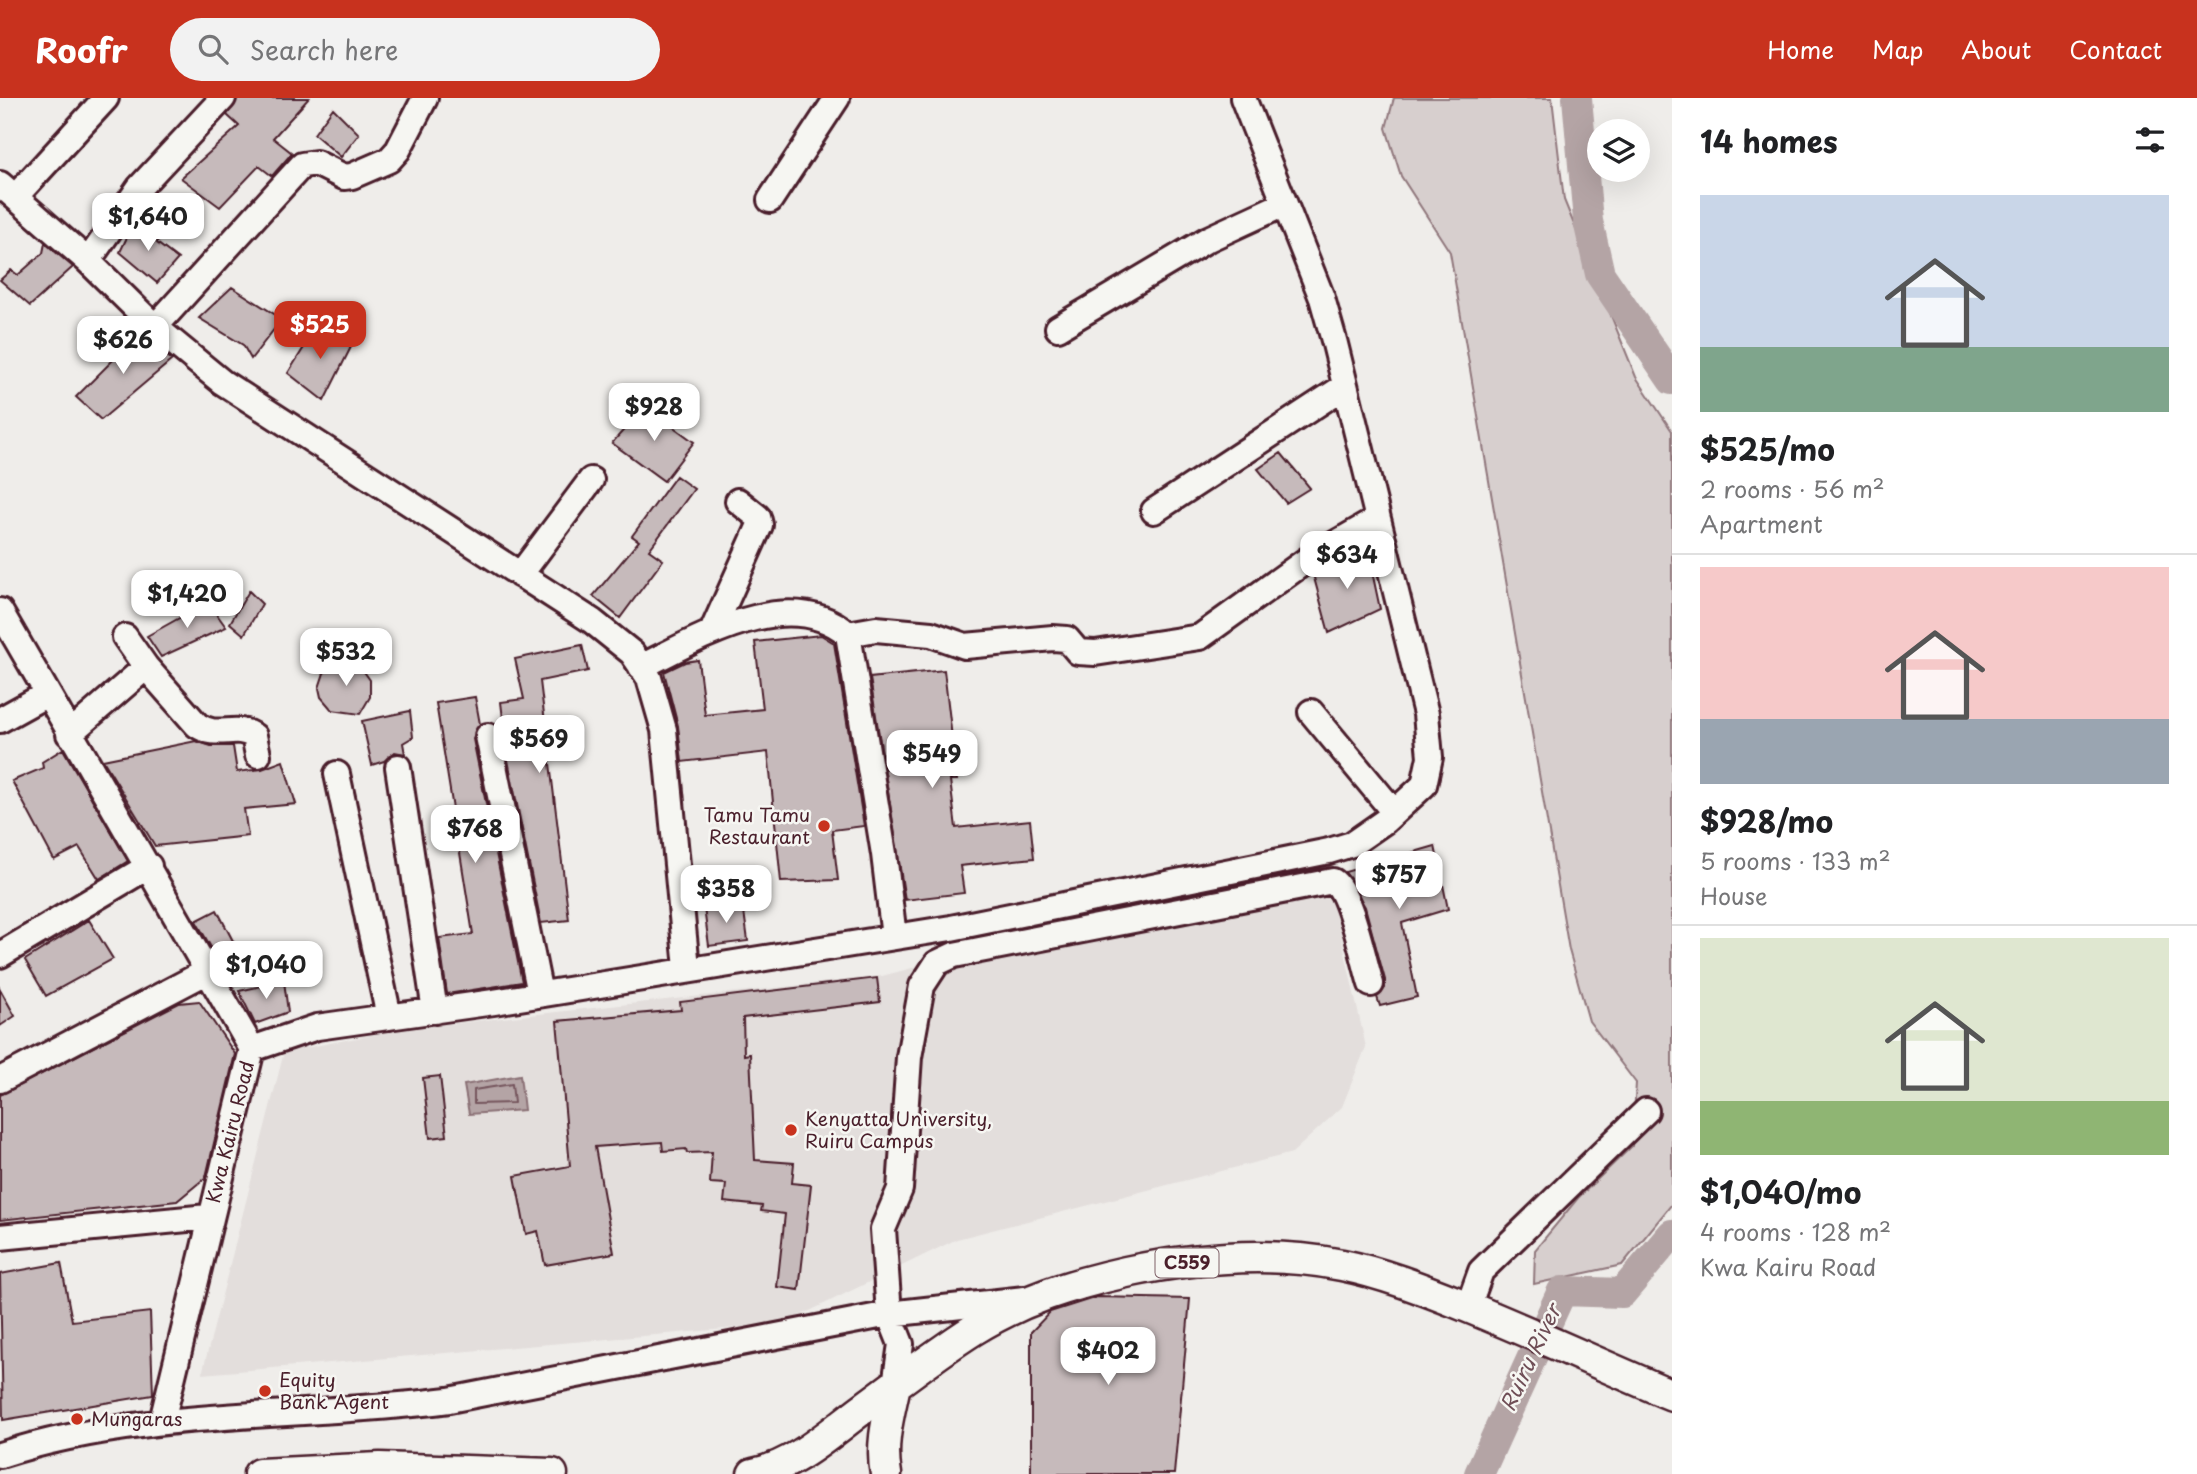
<!DOCTYPE html>
<meta charset="utf-8">
<style>
:root{--surface:#fff;--page:#f2f2f2;--text:#202124;--muted:#757577;--line:#e0e0e0;--accent:#c8321e}
body{margin:0;font-family:"Playpen Sans",sans-serif;background:var(--page);color:var(--text);height:100vh;display:flex;flex-direction:column;font-size:26px;white-space:nowrap}
*{box-sizing:border-box;margin:0}
p{font-size:23px;color:var(--muted)}
.icon{flex:none;width:38px;height:38px;fill:none;stroke:currentColor;stroke-width:2;stroke-linecap:round;stroke-linejoin:round}
.map{position:relative;flex:1;overflow:hidden}
.drawer{display:flex;flex-direction:column;background:var(--surface);width:525px}
.drawer>*{flex:none}
.controls{position:absolute;left:1587px;top:21px;display:grid;gap:14px}
.controls a{display:grid;place-items:center;width:63px;height:63px;border-radius:50%;background:var(--surface);box-shadow:0 7px 28px #0002;font-size:35px}
.price{position:absolute;translate:-50% -60px;padding:0 16px;border-radius:14px;background:#fff;color:#222;font-size:23px;line-height:46px;filter:drop-shadow(0 2px 4px #0008)}
.price::after{content:'';position:absolute;left:50%;top:42px;width:21px;height:16px;margin-left:-10px;background:inherit;clip-path:polygon(0 0,100% 0,50% 100%)}
.price.on{background:var(--accent);color:#fff}
ul{padding:0;list-style:none}
li{display:grid;align-content:center;gap:14px;height:371px;padding:0 28px}
li+li{border-top:2px solid var(--line)}
li span{display:grid;place-items:center;height:217px;border-radius:0px;color:#555}
li>.icon{margin-inline-start:auto}
span .icon{width:126px;height:126px;fill:#fffc;stroke-width:1}
li b{font-size:30px}
h2{display:flex;justify-content:space-between;align-items:center;height:84px;padding:0 28px;font-size:30px}
header{display:flex;align-items:center;gap:42px;box-sizing:border-box;height:98px;padding:0 35px;background:var(--accent);color:#fff}
header strong{font-size:33px}
nav{display:flex;gap:38px;margin-inline-start:auto;font-size:24px}
.search{width:490px;height:63px;background:var(--page);display:flex;align-items:center;gap:18px;box-sizing:border-box;padding:0 24px;border-radius:38px;color:var(--muted);font-size:26px}
main{display:flex;flex:1;min-height:0}
.map>svg:first-child{display:block}
</style>
<header>
<strong>Roofr</strong>
<div class="search"><svg class="icon" aria-label="search" viewBox="0 0 24 24"><circle cx="10" cy="10" r="6"/><path d="M15 15l6 6"/></svg>Search here</div>
<nav><a>Home</a><a>Map</a><a>About</a><a>Contact</a></nav>
</header>
<main>
<div class="map">
<svg width="1672" height="1376" viewBox="0 0 1672 1376">
<rect width="100%" height="100%" fill="#efedea"/>
<filter id="ink" filterUnits="userSpaceOnUse"><feTurbulence type="fractalNoise" baseFrequency=".0143" numOctaves="2"/><feDisplacementMap in="SourceGraphic" scale="14" xChannelSelector="R" yChannelSelector="G"/><feConvolveMatrix kernelMatrix="1 2 1 2 8 2 1 2 1" color-interpolation-filters="sRGB"/></filter>
<g filter="url(#ink)">
<path fill="#e3dedc" d="M1324 761 1366 949 1342 1009 1292 1055 957 1141 783 1226 202 1276 284 954 403 931 882 878Z"/>
<path fill="#d7cfce" stroke="#90777c" stroke-width="2" d="M1394 0H1552L1564 102 1636 279 1672 333V1106L1622 1167 1534 1186 1535 1152 1578 1100 1632 1048 1636 985 1589 923 1569 852 1450 154 1401 78 1386 30Z"/>
<path fill="#b4a4a5" stroke="#8a6f74" stroke-width="2" d="M520 977 524 1012 469 1016 464 987Z"/>
<g fill="none" stroke-linecap="round" stroke-linejoin="round">
<path stroke="#74545c" stroke-width="2" d="M512 986 514 1005 474 1006V992Z"/>
<path stroke="#b4a4a5" stroke-width="30" d="M1577 0 1588 123 1600 176 1672 282
M1479 1376 1562 1193 1622 1195 1672 1136"/>
</g>
<path fill="#c6babb" stroke="#4a1f2b" stroke-width="2" d="M237 0H309L273 40 292 55 272 78 259 68 220 109 181 80 239 28 227 17Z
M333 10 359 36 341 59 314 36Z
M147 126 159 135 157 145 178 161 157 185 120 154 129 135Z
M45 145 73 169 30 208 0 182 11 172 18 177 43 155Z
M232 189 282 221 251 261 243 247 199 220Z
M320 224 351 249 324 303 288 275Z
M140 235 172 262 101 322 76 299Z
M645 308 694 344 664 383 612 345Z
M1281 355 1310 390 1286 405 1258 371Z
M676 378 694 391 649 452 663 462 620 520 593 498 639 443 632 438Z
M1367 450 1380 511 1329 535 1313 476Z
M249 493 262 506 244 537 230 525Z
M208 504 226 529 161 559 147 538Z
M821 537 834 545 864 728 832 732 838 782 781 784 768 654 682 664 678 628 664 574 685 564 698 562 705 617 763 611 755 544Z
M582 547 588 573 540 583 569 822 541 825 508 662 501 604 524 601 515 561Z
M345 563 360 568 370 582V599L360 616 332 612 321 599 319 590 324 575 329 569Z
M944 572 957 682H950L956 730 1030 722 1034 760 960 768 964 795 905 802 870 580Z
M475 599 480 626 473 641 522 884 447 896 439 840 473 836 436 605Z
M410 613 413 639 403 645 405 656 395 654 384 663 372 667 362 623Z
M196 643 211 648H233L237 674 262 671 283 663 296 706 244 711 248 738 155 748 103 662Z
M63 651 128 763 99 781 79 749 54 762 12 683 43 670 42 664Z
M1435 748 1448 811 1402 825 1417 899 1380 908 1377 899 1385 890V882L1365 809 1345 774Z
M743 806 748 843 709 848 704 810Z
M217 812 247 870 229 881 196 823Z
M89 822 113 861 46 898 25 862Z
M877 880 880 904 743 920 744 957 750 956 755 1062 794 1065 792 1085 811 1087 799 1192 777 1189 785 1116 761 1113 762 1108 724 1104 726 1086 710 1085 712 1054 687 1055 686 1051 663 1053 662 1044 595 1049 614 1155 545 1167 538 1133 526 1136 515 1078 570 1068 557 923 681 912 680 904Z
M284 883 288 914 255 926 239 893Z
M0 891 15 918 0 928Z
M199 903 235 956 206 1079 177 1103 0 1122V997L179 905Z
M440 978 447 1038 430 1040 423 980Z
M61 1165 72 1223 150 1214 153 1297 3 1322 0 1176Z
M1097 1199 1190 1201 1174 1376H1031V1234L1050 1214Z"/>
<g fill="none" stroke-linecap="round" stroke-linejoin="round">
<defs>
<path id="minor" d="M0 86 88 163 155 229 222 284 592 523 632 555 649 580 664 632 687 870
M15 99 106 0
M770 102 837 0
M88 163 139 90 223 0
M155 229 302 67 316 65 344 79 352 78 389 62 398 52 425 0
M1058 230 1208 141 1284 106
M1154 413 1345 288
M520 477 591 382
M0 513C84 659 169 804 252 951L162 1323
M712 534 760 427 758 419 738 403
M848 536 876 531 931 536 965 548 1053 540 1067 541 1078 554 1095 555 1200 539 1307 462 1378 421
M125 539 146 569
M641 569C698 541 789 485 848 536L884 756 894 839
M1311 614 1394 714
M0 622 47 596
M69 636 146 569 197 627C219 642 234 625 254 638L258 657
M488 638 540 896
M398 669 435 913
M337 676 389 919
M0 857 149 768
M252 951 317 929 494 904 951 830 1329 753 1352 746 1385 723 1424 687 1430 659 1426 616 1335 246 1322 200 1243 0
M0 982 208 873
M0 1139 208 1119
M1468 1209 1481 1173 1646 1013
M895 1287 901 1246 889 1216 883 1131 900 1091 909 959 922 888 937 865 954 857 1333 783C1350 793 1364 864 1371 886
M0 1357C145 1310 300 1321 449 1302L889 1216 1025 1201"/>
<path id="major" d="M259 1376 380 1370 552 1376
M753 1376C793 1369 829 1336 861 1312 898 1285 935 1256 973 1232 1021 1202 1072 1186 1126 1174 1196 1159 1272 1153 1342 1167 1382 1175 1420 1190 1458 1205 1530 1234 1601 1267 1672 1297
M886 1376C880 1346 889 1316 895 1287"/>
</defs>
<use href="#minor" stroke="#4a1f2b" stroke-width="30"/>
<use href="#major" stroke="#4a1f2b" stroke-width="35"/>
<use href="#minor" stroke="#f6f6f2" stroke-width="24"/>
<use href="#major" stroke="#f6f6f2" stroke-width="30"/>
</g>
</g>
<g fill="#c8321e" stroke="#f6f6f2" stroke-width="2.5">
<circle cx="824" cy="728" r="7"/>
<circle cx="791" cy="1032" r="7"/>
<circle cx="265" cy="1293" r="7"/>
<circle cx="77" cy="1321" r="7"/>
</g>
<g text-anchor="middle" stroke-width="5" stroke-linejoin="round" paint-order="stroke">
<rect fill="#f6f6f2" stroke="#7e6067" stroke-width="2" x="1155.5" y="1150.5" width="63" height="29" rx="5"/>
<g font-size="18" font-weight="bold" fill="#4a1f2b">
<text x="1187" y="1171">C559</text>
</g>
<g font-size="19" fill="#4a1f2b" stroke="#f6f6f2" text-anchor="start">
<text x="810" y="724" text-anchor="end">Tamu Tamu<tspan x="810" dy="22">Restaurant</tspan></text>
<text x="805" y="1028">Kenyatta University,<tspan x="805" dy="22">Ruiru Campus</tspan></text>
<text x="279" y="1289">Equity<tspan x="279" dy="22">Bank Agent</tspan></text>
<text x="91" y="1328">Mungaras</text>
</g>
<g font-size="19" fill="#4a1f2b" stroke="#f6f6f2">
<text transform="translate(230 1034) rotate(-76)" y="7">Kwa Kairu Road</text>
</g>
<g font-size="21" font-style="italic" fill="#6f4e56" stroke="#f6f6f2">
<text transform="translate(1531 1260) rotate(-65)" y="7">Ruiru River</text>
</g>
</g>
</svg>
<div class="controls">
<a><svg class="icon" aria-label="layers" viewBox="0 0 24 24"><path d="M12 4l9 5-9 5-9-5zM3 14l9 5 9-5"/></svg></a>
</div>
<b class="price" style="left:148px;top:155px">$1,640</b>
<b class="price on" style="left:320px;top:263px">$525</b>
<b class="price" style="left:123px;top:278px">$626</b>
<b class="price" style="left:654px;top:345px">$928</b>
<b class="price" style="left:1347px;top:493px">$634</b>
<b class="price" style="left:187px;top:532px">$1,420</b>
<b class="price" style="left:346px;top:590px">$532</b>
<b class="price" style="left:539px;top:677px">$569</b>
<b class="price" style="left:932px;top:692px">$549</b>
<b class="price" style="left:475px;top:767px">$768</b>
<b class="price" style="left:1399px;top:813px">$757</b>
<b class="price" style="left:726px;top:827px">$358</b>
<b class="price" style="left:266px;top:903px">$1,040</b>
<b class="price" style="left:1108px;top:1289px">$402</b>
</div>
<section class="drawer">
<h2>14 homes<svg class="icon" aria-label="filters" viewBox="0 0 24 24"><path d="M4 7h16M4 17h16"/><circle cx="9" cy="7" r="2"/><circle cx="15" cy="17" r="2"/></svg></h2>
<ul>
<li><span style="background:linear-gradient(#c9d6e8 70%,#7fa58c 0)"><svg class="icon" aria-label="home" viewBox="0 0 24 24"><path d="M3 11l9-7 9 7M6 9v11h12V9"/></svg></span><div><b>$525/mo</b><p>2 rooms · 56 m²</p><p>Apartment</p></div></li>
<li><span style="background:linear-gradient(#f6c9c9 70%,#9aa5b1 0)"><svg class="icon" aria-label="home" viewBox="0 0 24 24"><path d="M3 11l9-7 9 7M6 9v11h12V9"/></svg></span><div><b>$928/mo</b><p>5 rooms · 133 m²</p><p>House</p></div></li>
<li><span style="background:linear-gradient(#dfe7d0 75%,#8fb573 0)"><svg class="icon" aria-label="home" viewBox="0 0 24 24"><path d="M3 11l9-7 9 7M6 9v11h12V9"/></svg></span><div><b>$1,040/mo</b><p>4 rooms · 128 m²</p><p>Kwa Kairu Road</p></div></li>
</ul>
</section>
</main>
